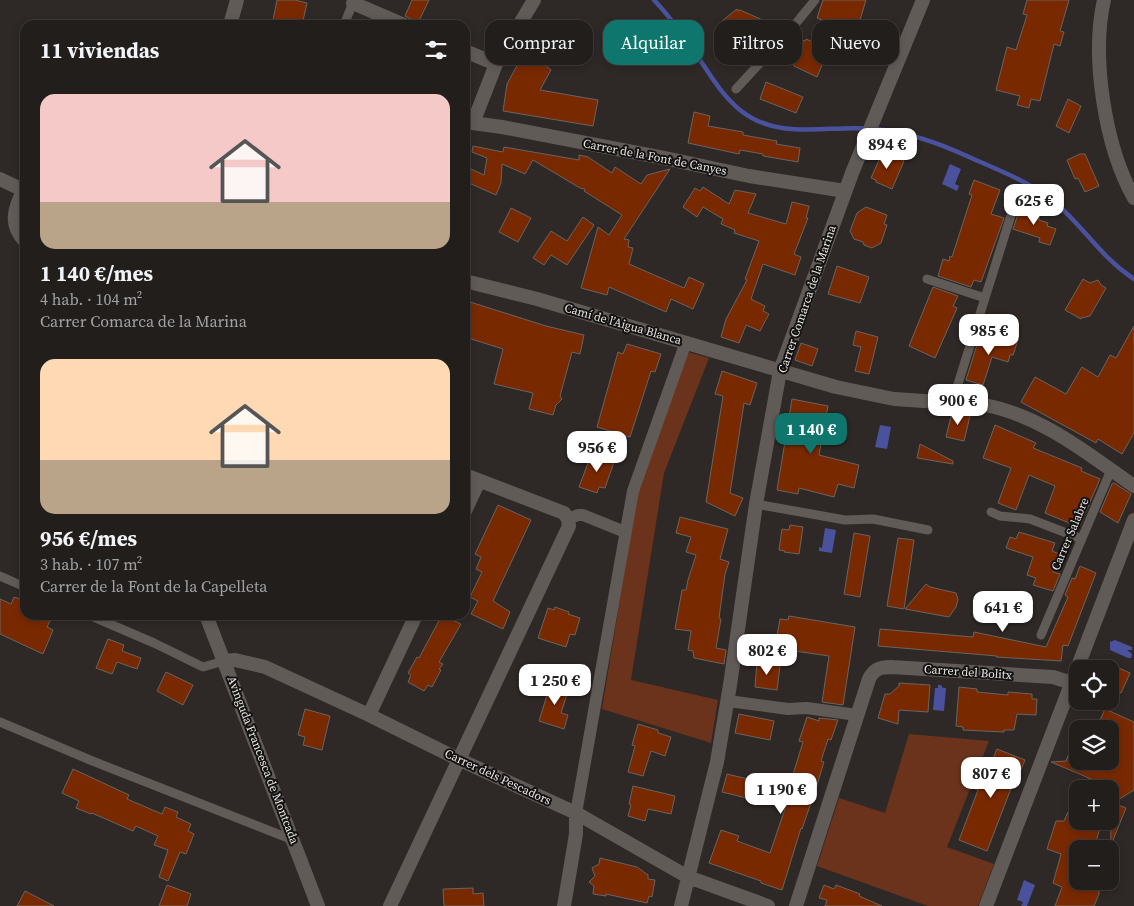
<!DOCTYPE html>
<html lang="es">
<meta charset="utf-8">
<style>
:root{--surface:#221e1c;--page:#2e2b29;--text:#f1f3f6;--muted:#a2a2a3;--line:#3f3c3b;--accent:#0f766e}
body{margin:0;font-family:"Source Serif 4",serif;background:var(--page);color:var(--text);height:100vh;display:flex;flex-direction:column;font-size:19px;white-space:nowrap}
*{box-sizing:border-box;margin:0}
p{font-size:16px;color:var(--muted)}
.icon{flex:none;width:28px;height:28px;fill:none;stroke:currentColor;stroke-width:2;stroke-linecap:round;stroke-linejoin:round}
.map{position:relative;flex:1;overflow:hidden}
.sheet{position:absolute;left:20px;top:20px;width:450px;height:600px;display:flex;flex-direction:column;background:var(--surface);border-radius:15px;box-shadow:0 2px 8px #0003,0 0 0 1px var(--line)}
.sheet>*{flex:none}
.guide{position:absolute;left:485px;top:20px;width:475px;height:45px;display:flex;gap:10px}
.fabs{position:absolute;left:1069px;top:660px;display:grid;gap:10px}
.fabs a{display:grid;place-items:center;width:50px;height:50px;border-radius:10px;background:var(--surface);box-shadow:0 2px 8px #0003,0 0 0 1px var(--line);font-size:25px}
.price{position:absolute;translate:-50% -42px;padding:0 11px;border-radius:10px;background:#fff;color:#222;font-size:16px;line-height:32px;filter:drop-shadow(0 1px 2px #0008)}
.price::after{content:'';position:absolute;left:50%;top:30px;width:15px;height:11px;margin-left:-8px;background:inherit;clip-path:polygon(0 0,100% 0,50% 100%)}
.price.on{background:var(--accent);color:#fff}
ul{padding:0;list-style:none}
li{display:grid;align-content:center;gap:10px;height:265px;padding:0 20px}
li span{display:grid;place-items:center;height:155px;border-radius:15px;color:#555}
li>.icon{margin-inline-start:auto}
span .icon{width:90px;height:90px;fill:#fffc;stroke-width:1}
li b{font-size:21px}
h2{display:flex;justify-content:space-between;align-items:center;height:60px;padding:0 20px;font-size:21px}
.tag{padding:0 18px;border-radius:15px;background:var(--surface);box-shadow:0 2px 8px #0003,0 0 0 1px var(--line);font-size:18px;line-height:45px}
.tag.on{background:var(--accent);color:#fff}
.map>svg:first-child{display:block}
</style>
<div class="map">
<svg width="1134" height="906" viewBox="0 0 1134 906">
<rect width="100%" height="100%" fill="#2e2826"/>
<path fill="#6b331c" d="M688 352 709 358 664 473 631 680 718 700 711 743 602 709 637 495Z
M909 734 989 741 947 847 994 864 978 906H928L817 866 839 798 885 813Z"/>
<path fill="#4a529d" d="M950 164 961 169 955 184 959 186 957 191 942 184Z
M880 425 891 427 887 449 875 447Z
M825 528 836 530 832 553 819 551V547L822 548Z
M1115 640 1132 647V650H1127L1132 654 1131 658H1128L1110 650V642Z
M938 685H941L943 688H946L944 711 933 710 935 688H938Z
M1024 880 1035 885 1027 906H1021L1023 902 1017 900Z"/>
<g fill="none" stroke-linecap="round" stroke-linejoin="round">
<path stroke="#4a529d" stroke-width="4.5" d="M654 0C672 19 686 39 700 60 712 78 723 96 740 110 779 142 830 124 875 129 909 132 939 143 969 157 996 169 1030 182 1053 201 1083 225 1100 257 1134 279"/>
</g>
<path fill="#792900" stroke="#6a6461" d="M277 0H295L307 3 302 25H272Z
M412 0H429L418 23 405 16Z
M823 0H866L860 20 881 26 876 41 871 39 869 47 842 39 833 55 827 53 817 77 794 66 791 61 797 45H799L802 40 805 41 806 39 822 46 834 25 817 18Z
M1027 0H1069L1060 31 1064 32 1060 46 1054 44 1040 101 1031 99 1029 108 1017 105 1020 96 996 90 1007 47 1016 50 1027 15 1023 14Z
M737 9 738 11 740 10 774 25 745 50 722 21Z
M526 49 546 60 544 64 551 70 540 90 598 100 593 126 503 111 507 84Z
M766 82 803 97 796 113 760 99Z
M1068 99 1081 106 1069 133 1056 126Z
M694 112 710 116 708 126 743 132V135L777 141 776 144 800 148 798 162 763 156V154L740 150 739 154 688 143Z
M473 146 503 152 504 147 579 160V155L588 157 612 173 615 167 641 184 647 175 670 169 624 239 629 240 628 247 633 248 629 264 684 288 689 277 704 284 693 309 671 299 666 312 609 287 607 295 581 288 598 227 609 235 622 215 584 191 585 189 580 188 533 160 525 174 502 164 501 183 496 195 469 183 467 178 471 169 484 175 487 158 472 152Z
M883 151 904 161 892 189 876 182V180L871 178Z
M1080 154H1085L1099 186 1085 192 1078 178 1075 179 1067 160Z
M974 180 1000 190 991 214 1004 218 981 282 974 280 971 287 938 276 943 259 949 261 950 256 952 257 972 195 969 194Z
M703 187 729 204 735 190 756 194 748 213 786 224 792 202 809 206 806 218H808L794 254 801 257 795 275 763 264 751 299 765 306 763 311 769 314 760 331 746 325 739 343 721 337 726 319 747 280 745 279 759 241 734 233 735 230 721 224 723 219 703 207 697 217 683 207 695 188 700 191Z
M866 207 887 215 884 224 887 225 881 243 872 248 864 245 863 242 854 239 850 231 857 213Z
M511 208 531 218 518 242 499 232Z
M1020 208 1036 212 1035 216 1039 217V220L1048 223 1047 226 1056 229 1050 245 1039 242 1040 238 1013 229Z
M583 217 594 225 567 265 551 255 544 265 533 258 551 231 567 241Z
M837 266 869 277 860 303 828 294Z
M1083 279 1090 283 1098 280 1101 285 1106 288 1090 316 1081 318V319L1065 310Z
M933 287 958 296 953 306 957 308 935 358 909 346Z
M470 302 546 326 584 335 580 354 572 352 560 396 562 399 556 405 553 415 529 409 533 393 494 384 503 349 465 337V318Z
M1134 326V433L1122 454 1098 439 1096 443 1021 402 1035 377 1066 394 1082 367 1098 377 1110 355 1116 358Z
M856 331 878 337 869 374 855 371 861 347 853 345Z
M980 335 1002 342 1004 335 1018 340 1013 355H1010L1008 362 992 357 983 385 966 380Z
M801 343 818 349 812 366 795 360Z
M627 344 661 354 655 372 651 371 630 437 597 427 618 352 623 354Z
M722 371 757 383 750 405 744 403 738 442 730 493 743 498 735 516 706 502 723 396 715 394Z
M792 399 828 406 819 455 859 465 854 488 838 484 834 497 799 488 798 494 777 490Z
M952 412 967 413V415L970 416 964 441 946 437Z
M995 425 1036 443 1033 448 1082 468 1081 471 1100 479 1079 527 1045 513 1055 486 1029 475 1016 510 998 503 1011 468 983 458Z
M920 444 953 461V464L917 458Z
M596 453 615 459 605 488 599 487 597 493 579 487 588 463 592 464Z
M1114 483 1131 494 1118 523 1100 512 1112 484Z
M498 505 531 520 493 601 510 612 503 629 471 614 478 601 470 597 482 572 476 569 481 557 475 554Z
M680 517 728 529 720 559 729 562 725 574 719 618 721 619 716 648 726 650 724 664 694 658 693 651 688 650 691 631 675 629 682 590H686L688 580 696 555 686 552 691 537 676 533Z
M790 525 803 527 799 554 784 552 785 551 779 550 782 529 789 530Z
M1019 532 1055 543 1052 551 1059 554 1053 572 1060 574 1053 591 1033 585 1036 578 1027 575 1033 557 1006 548 1010 537 1016 539Z
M854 533 870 536 860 597 844 594Z
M898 538 914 540 904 609 887 606Z
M1080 566 1096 573 1068 646 1063 645 1061 661 996 657 997 656 878 646 880 629 973 637 974 632 1046 647 1068 597 1065 595 1072 578 1075 579Z
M926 584 930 587 956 593 958 599 956 607 949 617 905 609Z
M14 597 25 601V615H43L51 619 47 627 53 630 43 654 0 634V599L11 604Z
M555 607 569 612 568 614 580 618 575 635 570 634 566 647 538 638 548 608 554 610Z
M442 615 461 624 439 662 443 664 439 669 441 670 432 687 428 685 424 691 408 682 411 675 408 673 417 657 419 658Z
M789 616 855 627 843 705 822 702 829 656 788 650 789 643 776 641 780 619 788 620Z
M108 639 124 645 122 651 141 658 137 669 117 662 112 674 96 668Z
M757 662 780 666 777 690 755 687Z
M1110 664 1130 673 1121 693 1110 687Z
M166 672 193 685 183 705 157 691Z
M551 682 569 688 561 713 568 715 564 729 539 721Z
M899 683 930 685 928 712 899 710 898 724 878 718 885 694H890L899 686Z
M959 687 977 689V692L1008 695V692L1032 694V699H1037L1036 715 1017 714 1014 730H1004V732L963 730V727L956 726Z
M305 709 330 716 322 750 303 745 305 737 298 735Z
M1105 709 1134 722V790L1113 803 1126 808 1111 845 1110 787 1051 762 1066 761 1076 735 1078 761H1110V729H1096Z
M739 714 774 721 770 740 735 733Z
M807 717 819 721V718L838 720 831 740 828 739 821 761 824 762 817 785 802 829 801 828 782 890 761 883V881L709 863 721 830 739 836 737 841 770 853 790 794H787L803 742 799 741Z
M638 724 658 730V733L671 737 665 756 651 751 643 776 628 772 635 746 632 745Z
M997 749 1025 760 1017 779 1015 778 987 851 959 840 978 790 971 787 977 772 986 775Z
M73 769 129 795 127 799 162 814 165 807 178 812 176 817 191 824 188 831 194 834 186 854 180 852 168 881 159 877 168 850 154 845 158 836 136 826 133 831 92 813 91 814 76 808 79 801 62 793Z
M727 774 760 782 755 800 722 792Z
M633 786 675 796 671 814 648 809 645 821 628 816 631 805 629 804Z
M1078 790V821H1102L1094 849H1078V881H1085L1084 885 1099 889V894L1094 906H1055L1062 887 1053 883 1061 854 1047 849 1056 821H1064Z
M600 858 637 867 648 875V879L655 880 652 897 649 896 647 903 606 894V896L593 894 594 886 589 882 595 876 592 868 599 864Z
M167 885 191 894 187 906H159Z
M824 885 834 889 836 885 860 894 859 896 882 906H825L827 900 819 898Z
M473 888V894L483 893 484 906H444L443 889Z
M25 891 54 906H17Z"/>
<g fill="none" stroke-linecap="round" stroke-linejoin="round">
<path stroke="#615b58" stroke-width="9" d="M344 25 354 0
M736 89 793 27 815 0
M927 279 985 298
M952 403 1018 193
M756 504 845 520 873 519 928 530
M991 512 1000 516 1030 519 1082 539
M0 576 25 587
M89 615 154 643 203 667 224 661
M1041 635 1111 470
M0 722 90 760 293 840"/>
<path stroke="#615b58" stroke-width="12" d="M568 519 578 515H583L625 532
M728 701 788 709 807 708 857 715
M576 813 633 491 686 342"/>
<path stroke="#615b58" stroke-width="14" d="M1104 0C1091 57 1105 147 1134 198
M353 3 404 25
M230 25 237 0
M465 51 496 64
M465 122 502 127 664 158 749 176 845 191
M473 123 496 64 534 0
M0 179 25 191
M24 190C14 208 9 225 25 241
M465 281 537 299 836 387 894 399 985 405C1042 416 1088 454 1134 486
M465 511 479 481
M206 615 318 906
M224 661 235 660 265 667 369 715 460 760 576 813 688 877 768 906
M369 715 416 615
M390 906 569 526 568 519 564 513 465 475
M564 906 576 834V813
M681 906 717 762 730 685 756 504 780 371 852 173 923 0
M796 906 869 679C874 669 880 667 891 667L1053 677 1072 683
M986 906 1134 520"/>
</g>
<g text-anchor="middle" stroke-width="4" stroke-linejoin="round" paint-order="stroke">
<g font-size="12" fill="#e9e5e3" stroke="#141211">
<text transform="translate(655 157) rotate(11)" y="4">Carrer de la Font de Canyes</text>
<text transform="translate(807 299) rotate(-71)" y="4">Carrer Comarca de la Marina</text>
<text transform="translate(623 324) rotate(16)" y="4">Camí de l’Aigua Blanca</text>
<text transform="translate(1070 534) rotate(-67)" y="4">Carrer Salabre</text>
<text transform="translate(968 672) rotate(4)" y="4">Carrer del Bolitx</text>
<text transform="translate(263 760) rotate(69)" y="4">Avinguda Francesca de Montcada</text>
<text transform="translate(498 777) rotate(25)" y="4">Carrer dels Pescadors</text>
</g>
</g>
</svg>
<div class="fabs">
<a><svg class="icon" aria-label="locate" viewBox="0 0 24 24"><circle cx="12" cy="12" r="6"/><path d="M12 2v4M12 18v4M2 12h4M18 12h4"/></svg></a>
<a><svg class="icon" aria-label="layers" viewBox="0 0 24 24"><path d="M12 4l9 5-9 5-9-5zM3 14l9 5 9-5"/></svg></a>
<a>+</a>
<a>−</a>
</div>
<b class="price" style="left:887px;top:170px">894 €</b>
<b class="price" style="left:1034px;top:226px">625 €</b>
<b class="price" style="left:989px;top:356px">985 €</b>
<b class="price" style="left:958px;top:426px">900 €</b>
<b class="price on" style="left:811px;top:455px">1 140 €</b>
<b class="price" style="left:597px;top:473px">956 €</b>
<b class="price" style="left:1003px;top:633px">641 €</b>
<b class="price" style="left:767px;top:676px">802 €</b>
<b class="price" style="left:555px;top:706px">1 250 €</b>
<b class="price" style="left:991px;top:799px">807 €</b>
<b class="price" style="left:781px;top:815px">1 190 €</b>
<div class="guide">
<a class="tag">Comprar</a>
<a class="tag on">Alquilar</a>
<a class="tag">Filtros</a>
<a class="tag">Nuevo</a>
</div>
<section class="sheet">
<h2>11 viviendas<svg class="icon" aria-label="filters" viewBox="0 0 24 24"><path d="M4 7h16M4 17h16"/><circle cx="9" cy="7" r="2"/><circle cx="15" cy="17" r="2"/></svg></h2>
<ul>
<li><span style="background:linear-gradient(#f6c9c9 70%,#b9a48a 0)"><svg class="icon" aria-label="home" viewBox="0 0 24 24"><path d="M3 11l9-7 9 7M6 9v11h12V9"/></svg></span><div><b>1 140 €/mes</b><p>4 hab. · 104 m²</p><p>Carrer Comarca de la Marina</p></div></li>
<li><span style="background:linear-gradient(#ffd9b3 65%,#b9a48a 0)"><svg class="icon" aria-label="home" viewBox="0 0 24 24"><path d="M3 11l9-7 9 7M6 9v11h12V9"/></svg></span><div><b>956 €/mes</b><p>3 hab. · 107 m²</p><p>Carrer de la Font de la Capelleta</p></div></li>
</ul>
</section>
</div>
